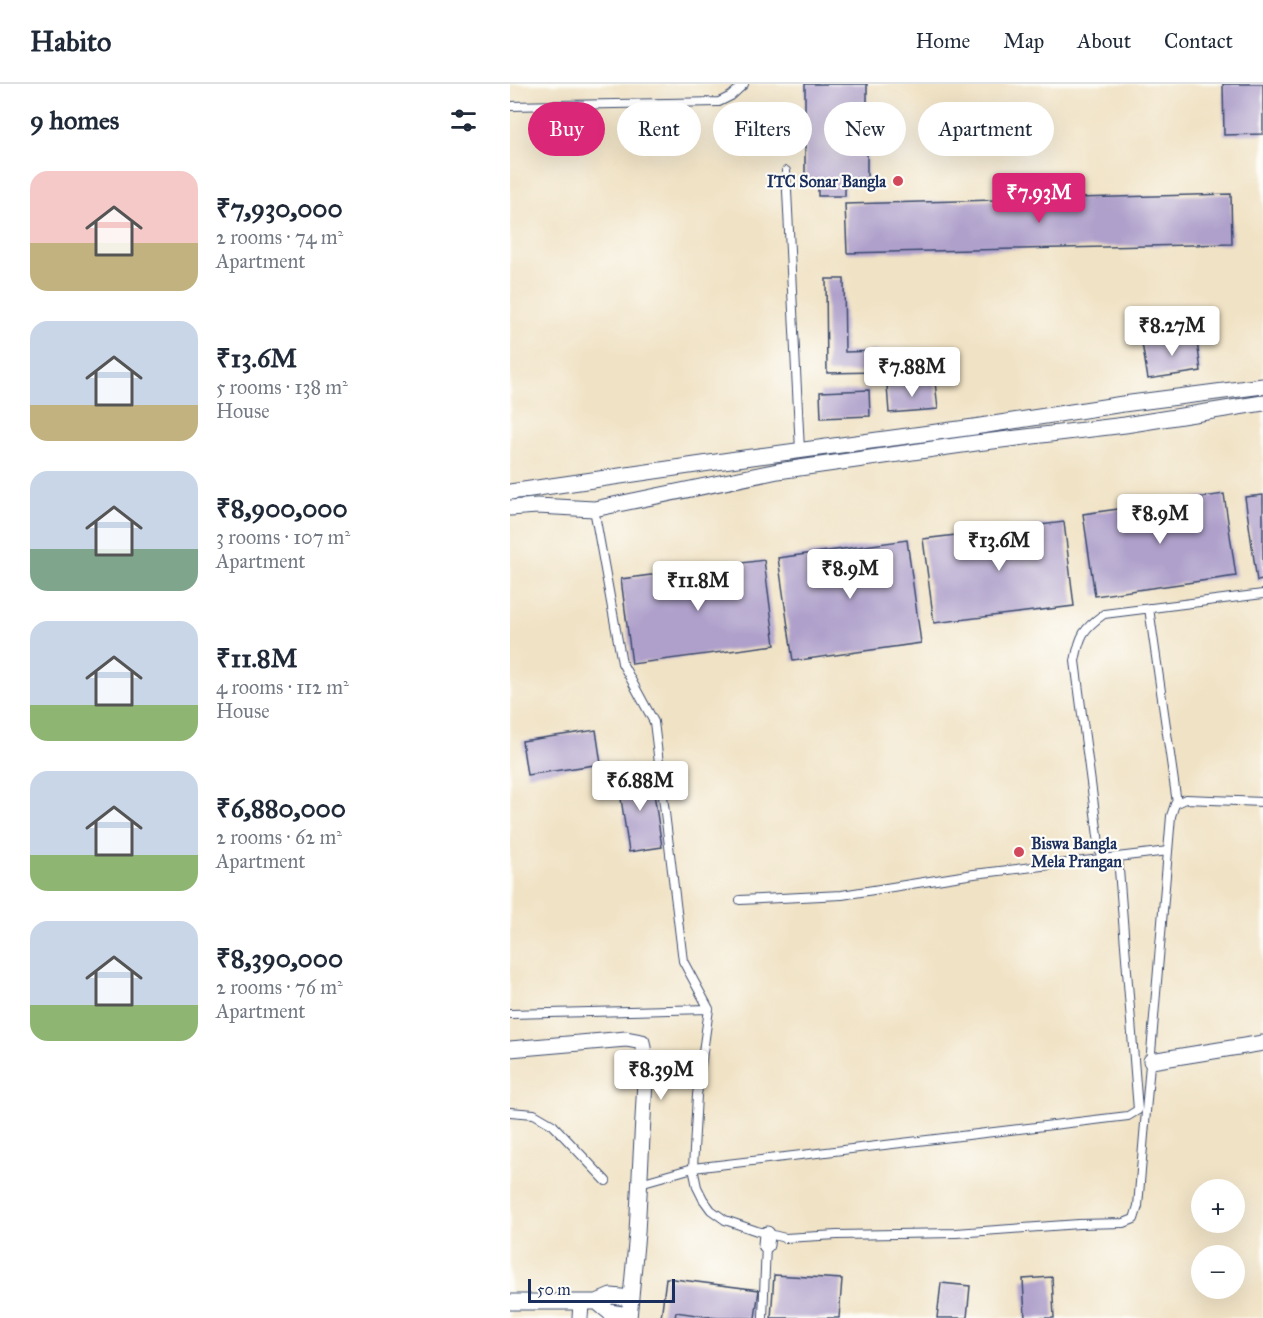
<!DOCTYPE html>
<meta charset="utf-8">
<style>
:root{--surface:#fff;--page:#f6f6f7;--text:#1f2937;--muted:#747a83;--line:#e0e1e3;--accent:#db2777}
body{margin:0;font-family:"IM FELL Great Primer",serif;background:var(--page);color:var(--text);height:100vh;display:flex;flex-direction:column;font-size:22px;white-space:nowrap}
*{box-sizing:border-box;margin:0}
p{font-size:20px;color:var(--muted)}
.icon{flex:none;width:33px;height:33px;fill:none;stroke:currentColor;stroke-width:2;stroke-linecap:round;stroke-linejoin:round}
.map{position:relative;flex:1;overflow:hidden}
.details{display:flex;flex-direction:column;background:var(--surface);width:510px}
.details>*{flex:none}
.guide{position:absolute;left:18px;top:18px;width:570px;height:54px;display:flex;gap:12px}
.buttons{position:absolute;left:681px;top:1095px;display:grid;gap:12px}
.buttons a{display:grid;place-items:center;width:54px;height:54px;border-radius:50%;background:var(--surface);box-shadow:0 6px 24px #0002;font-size:30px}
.scale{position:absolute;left:18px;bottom:15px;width:147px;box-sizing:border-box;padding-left:6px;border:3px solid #1b2f5e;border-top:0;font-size:16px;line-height:21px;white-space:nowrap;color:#1b2f5e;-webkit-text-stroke:4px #fdfcf7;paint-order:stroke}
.price{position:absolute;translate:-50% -51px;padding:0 14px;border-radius:6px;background:#fff;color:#222;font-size:20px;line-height:39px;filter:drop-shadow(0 2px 3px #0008)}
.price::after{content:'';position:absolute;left:50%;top:36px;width:18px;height:14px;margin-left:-9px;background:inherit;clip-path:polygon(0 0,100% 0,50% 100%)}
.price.current{background:var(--accent);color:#fff}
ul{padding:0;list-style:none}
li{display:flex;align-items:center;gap:18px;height:150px;padding:0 30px}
li span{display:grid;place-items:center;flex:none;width:168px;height:120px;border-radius:18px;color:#555}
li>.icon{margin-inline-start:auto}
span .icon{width:72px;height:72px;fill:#fffc;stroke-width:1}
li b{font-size:26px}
h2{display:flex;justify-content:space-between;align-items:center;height:72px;padding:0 30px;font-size:26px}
.tag{padding:0 21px;border-radius:27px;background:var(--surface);box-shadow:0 6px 24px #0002;font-size:21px;line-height:54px}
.tag.current{background:var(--accent);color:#fff}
header{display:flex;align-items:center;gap:36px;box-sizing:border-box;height:84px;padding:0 30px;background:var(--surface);border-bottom:2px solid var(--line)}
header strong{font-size:28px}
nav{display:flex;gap:33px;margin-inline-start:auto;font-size:21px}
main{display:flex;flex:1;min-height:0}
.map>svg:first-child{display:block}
</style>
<header>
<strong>Habito</strong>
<nav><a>Home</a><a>Map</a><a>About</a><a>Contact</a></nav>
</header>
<main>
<section class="details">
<h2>9 homes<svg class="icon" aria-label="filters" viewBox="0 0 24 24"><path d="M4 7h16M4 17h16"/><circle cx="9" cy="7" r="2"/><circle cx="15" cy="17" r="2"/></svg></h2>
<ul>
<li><span style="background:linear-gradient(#f6c9c9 60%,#c2b280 0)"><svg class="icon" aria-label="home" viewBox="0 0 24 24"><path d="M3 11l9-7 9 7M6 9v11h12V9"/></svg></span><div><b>₹7,930,000</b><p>2 rooms · 74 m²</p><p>Apartment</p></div></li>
<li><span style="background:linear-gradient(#c9d6e8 70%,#c2b280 0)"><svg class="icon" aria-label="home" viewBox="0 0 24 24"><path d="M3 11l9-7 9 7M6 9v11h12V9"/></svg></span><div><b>₹13.6M</b><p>5 rooms · 138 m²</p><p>House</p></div></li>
<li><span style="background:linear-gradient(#c9d6e8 65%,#7fa58c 0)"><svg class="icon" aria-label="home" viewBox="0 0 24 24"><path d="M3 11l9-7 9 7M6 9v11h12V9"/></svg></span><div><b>₹8,900,000</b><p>3 rooms · 107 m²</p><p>Apartment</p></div></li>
<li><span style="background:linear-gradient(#c9d6e8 70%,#8fb573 0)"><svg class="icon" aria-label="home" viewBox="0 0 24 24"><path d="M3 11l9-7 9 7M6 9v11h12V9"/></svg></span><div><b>₹11.8M</b><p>4 rooms · 112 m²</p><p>House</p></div></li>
<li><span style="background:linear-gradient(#c9d6e8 70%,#8fb573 0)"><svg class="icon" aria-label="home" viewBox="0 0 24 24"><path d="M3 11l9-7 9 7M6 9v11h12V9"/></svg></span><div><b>₹6,880,000</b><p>2 rooms · 62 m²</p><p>Apartment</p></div></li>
<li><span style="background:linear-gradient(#c9d6e8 70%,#8fb573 0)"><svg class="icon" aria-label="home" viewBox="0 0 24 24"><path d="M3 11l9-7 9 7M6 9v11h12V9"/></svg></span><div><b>₹8,390,000</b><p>2 rooms · 76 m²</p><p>Apartment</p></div></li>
</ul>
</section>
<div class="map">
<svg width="753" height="1234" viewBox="0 0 753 1234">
<rect width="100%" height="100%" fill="#fdfcf7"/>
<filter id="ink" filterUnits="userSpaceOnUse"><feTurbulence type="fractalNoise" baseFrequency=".0167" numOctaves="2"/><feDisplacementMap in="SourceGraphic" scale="12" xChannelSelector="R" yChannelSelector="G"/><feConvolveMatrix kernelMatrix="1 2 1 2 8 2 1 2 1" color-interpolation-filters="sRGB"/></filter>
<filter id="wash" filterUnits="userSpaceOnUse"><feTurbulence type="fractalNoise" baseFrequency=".008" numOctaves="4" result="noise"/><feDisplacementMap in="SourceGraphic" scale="24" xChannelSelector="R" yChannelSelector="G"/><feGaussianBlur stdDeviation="1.35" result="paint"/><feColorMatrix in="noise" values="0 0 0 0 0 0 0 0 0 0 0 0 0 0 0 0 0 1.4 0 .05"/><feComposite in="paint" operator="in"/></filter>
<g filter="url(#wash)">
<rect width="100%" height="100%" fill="#f0e2c4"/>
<g id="blocks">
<path fill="#afa0cb" d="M295 0H357V101L335 100V112H308V100H295Z
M713 0H753V50L714 51Z
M721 110 722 160 337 169 335 120Z
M316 195H334L335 268 368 267V288L317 289Z
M686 250 691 287 638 295 632 259Z
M425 298 428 325 379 329 377 302Z
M359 306 360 332 311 334 310 308Z
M714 410 726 492 585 512 573 430Z
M753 411V496L747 497 735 413Z
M554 438 564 522 424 539 413 455Z
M397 456 411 559 283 577 268 474Z
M254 476 265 561 122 580 111 495Z
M86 646 91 680 17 691 12 657Z
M141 689 152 763 119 768 108 694Z
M264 1191 332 1195 329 1234H261Z
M542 1193 544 1234H515L513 1195Z
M156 1194 249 1206 245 1234H208L166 1228 165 1234H151Z
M431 1199 460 1202 457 1234H427Z"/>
</g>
</g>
<g filter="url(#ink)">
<use href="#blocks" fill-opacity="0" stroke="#3b4a6d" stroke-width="1.5"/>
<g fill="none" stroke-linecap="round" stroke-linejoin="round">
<defs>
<path id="lane" d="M0 22 209 18 221 12 234 0
M276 87 290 366
M84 425 112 579 144 638 173 877 199 925
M639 524 667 719
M591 775 565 577C570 551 573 545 594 530L753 510
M230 816 332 811 464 790 658 767
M0 930 199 925 187 1011 183 1084 187 1103 193 1115 201 1126 215 1136 247 1147 275 1154 327 1151 446 1149 569 1140 614 1139 624 1135 628 1122 661 732 665 720 676 715 753 718
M0 1028 24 1030 43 1041 96 1097
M130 1099 183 1084 618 1032 628 1026 608 773
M253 1234 256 1161"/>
<path id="street" d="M0 408 227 375 464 343 613 320 753 302
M0 424 27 422 84 425 268 387 466 359 615 341 753 319
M0 965 116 955 132 958 136 980 134 1015 127 1149 119 1234
M641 977 753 959
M256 1161 257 1150
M0 1218H87L101 1212 121 1214
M87 1218 99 1228 119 1231
M70 1234 71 1219"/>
</defs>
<use href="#lane" stroke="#3b4a6d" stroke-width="10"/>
<use href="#street" stroke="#3b4a6d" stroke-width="17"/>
<use href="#lane" stroke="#fff" stroke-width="8"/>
<use href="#street" stroke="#fff" stroke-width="15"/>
</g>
</g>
<g fill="#d1495b" stroke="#fdfcf7" stroke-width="2">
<circle cx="388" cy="97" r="6"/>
<circle cx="509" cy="768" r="6"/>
</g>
<g text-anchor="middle" stroke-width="4.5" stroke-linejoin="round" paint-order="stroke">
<g font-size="16" font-weight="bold" fill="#1b2f5e" stroke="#fdfcf7" text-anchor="end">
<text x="376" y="103">ITC Sonar Bangla</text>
<text x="521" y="765" text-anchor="start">Biswa Bangla<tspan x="521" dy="18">Mela Prangan</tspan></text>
</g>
</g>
</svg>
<div class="buttons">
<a>+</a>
<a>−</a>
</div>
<div class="scale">50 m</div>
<b class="price current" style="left:529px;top:140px">₹7.93M</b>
<b class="price" style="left:662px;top:273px">₹8.27M</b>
<b class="price" style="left:402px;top:314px">₹7.88M</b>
<b class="price" style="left:650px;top:461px">₹8.9M</b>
<b class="price" style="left:489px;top:488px">₹13.6M</b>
<b class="price" style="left:340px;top:516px">₹8.9M</b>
<b class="price" style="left:188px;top:528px">₹11.8M</b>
<b class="price" style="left:130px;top:728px">₹6.88M</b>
<b class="price" style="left:151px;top:1017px">₹8.39M</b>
<div class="guide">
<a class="tag current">Buy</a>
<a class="tag">Rent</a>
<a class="tag">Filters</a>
<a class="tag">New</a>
<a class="tag">Apartment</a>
</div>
</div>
</main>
